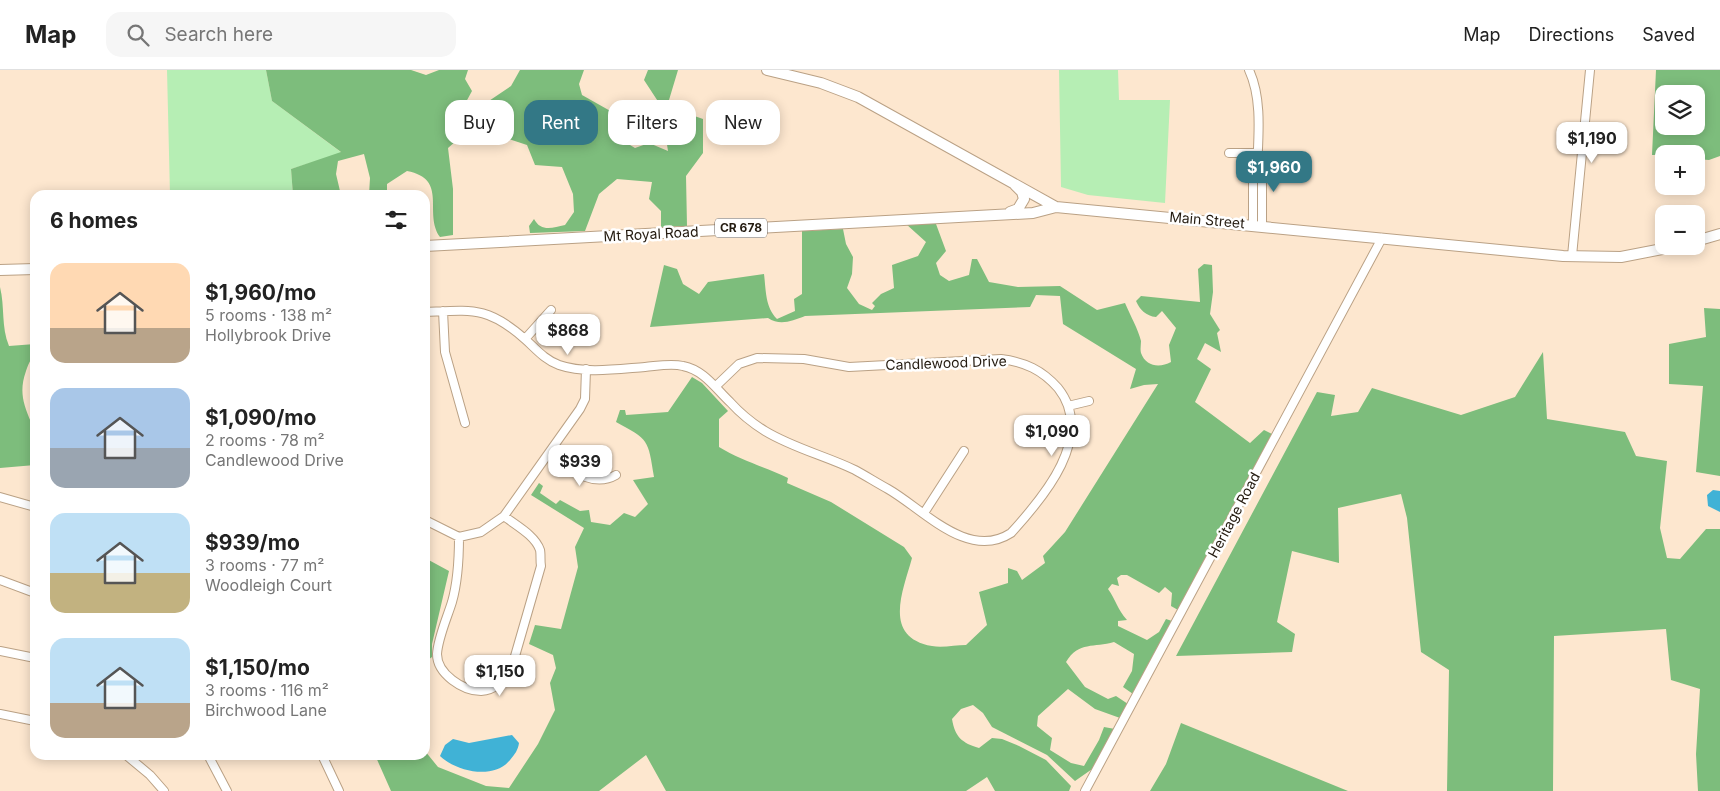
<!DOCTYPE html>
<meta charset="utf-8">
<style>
:root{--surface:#fff;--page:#f6f6f6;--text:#222;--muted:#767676;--line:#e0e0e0;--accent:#337886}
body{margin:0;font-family:Inter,sans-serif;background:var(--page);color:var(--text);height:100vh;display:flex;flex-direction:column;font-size:19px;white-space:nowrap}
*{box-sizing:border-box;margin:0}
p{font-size:16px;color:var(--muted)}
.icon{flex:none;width:28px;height:28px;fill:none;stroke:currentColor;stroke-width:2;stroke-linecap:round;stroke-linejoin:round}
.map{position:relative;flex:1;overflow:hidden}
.side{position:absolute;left:30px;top:120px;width:400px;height:570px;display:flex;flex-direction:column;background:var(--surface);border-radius:15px;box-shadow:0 2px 12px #0003}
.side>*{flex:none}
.hud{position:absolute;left:445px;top:30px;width:475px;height:45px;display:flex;gap:10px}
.buttons{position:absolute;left:1655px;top:15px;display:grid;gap:10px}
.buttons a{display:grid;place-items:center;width:50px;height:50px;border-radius:10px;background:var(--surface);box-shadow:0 2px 12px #0003;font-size:25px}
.price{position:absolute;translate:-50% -42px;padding:0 11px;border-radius:10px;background:#fff;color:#222;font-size:16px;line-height:32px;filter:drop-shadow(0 1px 2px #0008)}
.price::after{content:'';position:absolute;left:50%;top:30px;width:15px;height:11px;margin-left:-8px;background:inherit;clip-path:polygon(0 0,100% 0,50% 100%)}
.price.on{background:var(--accent);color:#fff}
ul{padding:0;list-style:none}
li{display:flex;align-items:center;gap:15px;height:125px;padding:0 20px}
li span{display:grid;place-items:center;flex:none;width:140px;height:100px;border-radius:15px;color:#555}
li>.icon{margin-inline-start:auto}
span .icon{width:60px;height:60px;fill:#fffc;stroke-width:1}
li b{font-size:21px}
h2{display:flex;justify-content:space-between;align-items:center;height:60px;padding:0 20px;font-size:21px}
.pill{padding:0 18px;border-radius:15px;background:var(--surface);box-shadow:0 2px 12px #0003;font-size:18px;line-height:45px}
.pill.on{background:var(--accent);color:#fff}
header{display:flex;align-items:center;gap:30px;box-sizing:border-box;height:70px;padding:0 25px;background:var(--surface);border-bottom:1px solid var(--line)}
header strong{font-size:24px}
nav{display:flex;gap:28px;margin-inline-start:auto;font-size:18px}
.search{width:350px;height:45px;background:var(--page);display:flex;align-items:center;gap:12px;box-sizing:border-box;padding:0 18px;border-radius:15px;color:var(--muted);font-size:19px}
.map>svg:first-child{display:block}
</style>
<header>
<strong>Map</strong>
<div class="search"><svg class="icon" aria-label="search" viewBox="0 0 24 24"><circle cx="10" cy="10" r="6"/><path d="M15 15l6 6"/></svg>Search here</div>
<nav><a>Map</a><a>Directions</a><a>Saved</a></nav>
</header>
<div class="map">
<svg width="1720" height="721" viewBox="0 0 1720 721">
<rect width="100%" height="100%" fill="#fde7cf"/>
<path fill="#b6eeb4" d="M167 0H266L272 31 342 83 291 99 293 125H170Z
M1059 0H1118L1119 30H1170L1165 133 1088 125 1061 117Z"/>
<path fill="#7dbd7c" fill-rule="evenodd" d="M266 0H411L426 5 439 0H468L465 9 472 21 466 32 474 41 511 16 520 0H584L579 14 582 25 621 47 620 69 635 78 649 73 668 81 661 36 644 10 648 0H678L669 30 680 41 703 49V83L686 106 687 156 661 157V141L649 129 652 112 617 109 599 124 585 161 530 163 529 156 534 149C541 162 552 158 565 155L574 142 573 124 562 97 535 95 527 75 503 67 456 71 448 78 453 119V165L440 167C423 143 449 109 407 101L387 114V125H369L370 108 364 84 338 91 336 104 340 121 327 125H293L291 99 341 82 272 31Z
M1656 0H1720V86L1709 90 1696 89V84L1652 85ZM1664 24H1696V56H1664Z
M906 154H936L946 181 936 193 940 205 949 211 969 205 972 189H977L989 212 1018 217 1060 216 1097 240 1125 233C1130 245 1138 259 1141 271 1141 275 1140 279 1141 283 1146 297 1160 298 1171 292L1169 275 1176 258 1162 241 1156 247C1146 246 1140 240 1136 231L1141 226 1200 232 1198 199 1204 194 1212 195 1213 222 1210 244 1220 260 1217 263 1221 282 1205 273 1197 289 1211 299 1195 332 1250 373 1264 360 1272 364 1178 540 1171 536 1172 523 1165 517 1159 523 1127 505H1121L1117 508 1119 516 1112 514 1108 519C1116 530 1117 539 1127 550L1118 551V556L1147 570 1159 562 1166 549 1172 551 1133 624 1123 617 1132 601 1134 584 1114 572C1094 578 1079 571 1066 592L1085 617 1108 629 1116 626 1128 634 1120 648 1095 639 1068 619 1038 646 1037 656 1052 668 1050 680 1071 693 1084 696 1099 670 1104 657 1115 659 1095 697 1075 711 1047 685 992 657 983 643 973 635 961 639 952 649C955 667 962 673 979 678L992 668 1002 669 1019 676 1046 690 1071 716 1069 721H995L987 707 966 721H666L646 685 599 721H391L375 685H425V681L438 697 486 716 509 718 538 674 555 640 550 613 556 598 553 585 529 574 535 555 561 559 578 497 575 477 584 458 531 425 539 413 543 416 540 423 556 434 560 430 580 441 589 440 591 452 610 455 624 443 635 447 648 434 633 410 654 407C648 369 649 370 616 352L620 340H625L626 345 668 342 692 307 702 313 728 341 719 349V377C740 390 765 397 788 408L787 413 831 432 904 477 912 488C903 521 882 567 932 576 942 578 956 575 966 575L987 555 979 522 1008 513V498L1017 501 1022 510 1045 493 1043 486 1065 462 1158 314 1144 315 1130 319 1136 299 1063 254 1060 226 1036 225 1030 237 805 246C792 251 780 256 768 248L650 257 664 195 677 199 683 214 699 224 708 212 764 204C766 220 765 237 777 249L795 241 794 229 802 224V161L843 159 846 174 853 187 852 204 847 218 859 234 872 240 875 236 872 233 881 224 894 218 892 195 918 186 926 172Z
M0 217C5 237 1 257 9 276L35 274C35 285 29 291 26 301 19 321 23 333 31 352H35V395L0 398Z
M1704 238 1720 239V406L1696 402 1703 316 1669 314V274L1706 267Z
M1543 282 1547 349 1625 362 1636 386 1667 391 1660 458 1667 488 1680 489 1706 459H1720V721H1698L1696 684 1700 619 1671 610 1666 559 1554 566 1553 721H1447L1449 600 1421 582 1407 448 1401 424 1338 438 1339 493 1292 481 1277 552 1295 564 1292 582 1176 586 1317 322 1335 325 1331 346 1358 342 1372 318 1461 345 1515 327Z
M425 488 449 501 432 574V587L425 592Z
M1181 653 1348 721H1150L1166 694Z"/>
<path fill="#40b2d6" d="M1713 420 1720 421V442L1708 436 1707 425Z
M512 665 519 673C518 680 515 684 510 690 494 710 457 702 440 686L445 675 453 669 469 673Z"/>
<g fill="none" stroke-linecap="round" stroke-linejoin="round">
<defs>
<path id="minor" d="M1249 0C1263 30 1258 69 1257 101L1253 106V154
M1229 83H1258
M1257 101 1262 106V155
M1572 186 1590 0
M443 241 445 282 465 353
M425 242C473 240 488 236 526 270 536 279 545 290 559 295 585 304 618 299 645 297 657 296 671 293 683 296 704 300 716 319 730 332 740 343 752 353 765 361 793 378 826 386 855 400 866 406 877 413 888 419 923 439 968 491 1011 463 1044 427 1096 366 1058 318 1042 300 1025 292 1001 289L849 297 804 289 757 288 739 294 716 316
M525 269 551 240
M1068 336 1089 331
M550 385C569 398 592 419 616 405
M0 427 35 437
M924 443 964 381
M425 450 459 467 481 462 504 446 580 339 585 329 586 299
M459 467C459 489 458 511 452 532 447 548 438 568 437 584 437 604 463 621 481 621 495 620 503 611 511 600L541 496C540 491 541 484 540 480 535 465 515 455 504 446
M0 510 35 523
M0 581 35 588
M0 644 35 651
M126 685 150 705 164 721
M208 685 227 721
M322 685 339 721
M1085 721 1382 168"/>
<path id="major" d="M767 0 821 13 858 27 1056 137 1563 186 1621 187 1678 176
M1010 142 1018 139 1024 129 1022 122 1015 115
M1696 171 1720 164
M425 176 1033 143 1056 137
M0 200 35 199"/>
</defs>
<use href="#minor" stroke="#baa185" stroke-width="10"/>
<use href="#major" stroke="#baa185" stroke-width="12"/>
<use href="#minor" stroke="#fff" stroke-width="8"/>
<use href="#major" stroke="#fff" stroke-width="10"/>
</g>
<g text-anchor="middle" stroke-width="5" stroke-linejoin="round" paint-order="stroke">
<rect fill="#fff" stroke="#665f58" stroke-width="1" x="715" y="148.5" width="52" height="19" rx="4"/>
<g font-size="12" font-weight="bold" fill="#241b10">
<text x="741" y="162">CR 678</text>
</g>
<g font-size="14" fill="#241b10" stroke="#fff">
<text transform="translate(1207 150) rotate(5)" y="5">Main Street</text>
<text transform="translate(651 164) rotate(-3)" y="5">Mt Royal Road</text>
<text transform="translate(946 293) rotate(-2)" y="5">Candlewood Drive</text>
<text transform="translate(1234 445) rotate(-62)" y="5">Heritage Road</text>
</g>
</g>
</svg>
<div class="buttons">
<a><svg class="icon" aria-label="layers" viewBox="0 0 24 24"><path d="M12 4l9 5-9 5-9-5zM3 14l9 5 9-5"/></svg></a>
<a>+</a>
<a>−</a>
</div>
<b class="price" style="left:1592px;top:94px">$1,190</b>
<b class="price on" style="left:1274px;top:123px">$1,960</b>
<b class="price" style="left:568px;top:286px">$868</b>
<b class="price" style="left:1052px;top:387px">$1,090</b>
<b class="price" style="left:580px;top:417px">$939</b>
<b class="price" style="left:500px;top:627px">$1,150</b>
<div class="hud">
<a class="pill">Buy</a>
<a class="pill on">Rent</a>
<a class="pill">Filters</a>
<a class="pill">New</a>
</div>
<section class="side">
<h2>6 homes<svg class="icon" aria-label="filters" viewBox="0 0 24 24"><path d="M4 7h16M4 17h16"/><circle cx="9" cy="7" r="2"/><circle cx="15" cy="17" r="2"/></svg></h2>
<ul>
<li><span style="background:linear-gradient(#ffd9b3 65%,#b9a48a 0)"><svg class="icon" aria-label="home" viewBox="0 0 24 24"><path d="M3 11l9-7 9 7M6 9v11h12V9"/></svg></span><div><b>$1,960/mo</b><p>5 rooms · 138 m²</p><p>Hollybrook Drive</p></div></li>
<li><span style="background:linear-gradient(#a9c7e8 60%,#9aa5b1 0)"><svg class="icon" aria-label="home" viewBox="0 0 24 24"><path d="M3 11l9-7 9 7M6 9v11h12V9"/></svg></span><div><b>$1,090/mo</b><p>2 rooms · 78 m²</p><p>Candlewood Drive</p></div></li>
<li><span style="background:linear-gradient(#bfe0f5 60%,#c2b280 0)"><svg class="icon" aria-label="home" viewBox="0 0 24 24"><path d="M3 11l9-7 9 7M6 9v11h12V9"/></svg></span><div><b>$939/mo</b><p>3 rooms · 77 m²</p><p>Woodleigh Court</p></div></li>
<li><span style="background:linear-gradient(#bfe0f5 65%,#b9a48a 0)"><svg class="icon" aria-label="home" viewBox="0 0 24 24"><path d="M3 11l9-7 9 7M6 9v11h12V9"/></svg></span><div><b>$1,150/mo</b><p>3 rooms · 116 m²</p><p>Birchwood Lane</p></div></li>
</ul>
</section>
</div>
